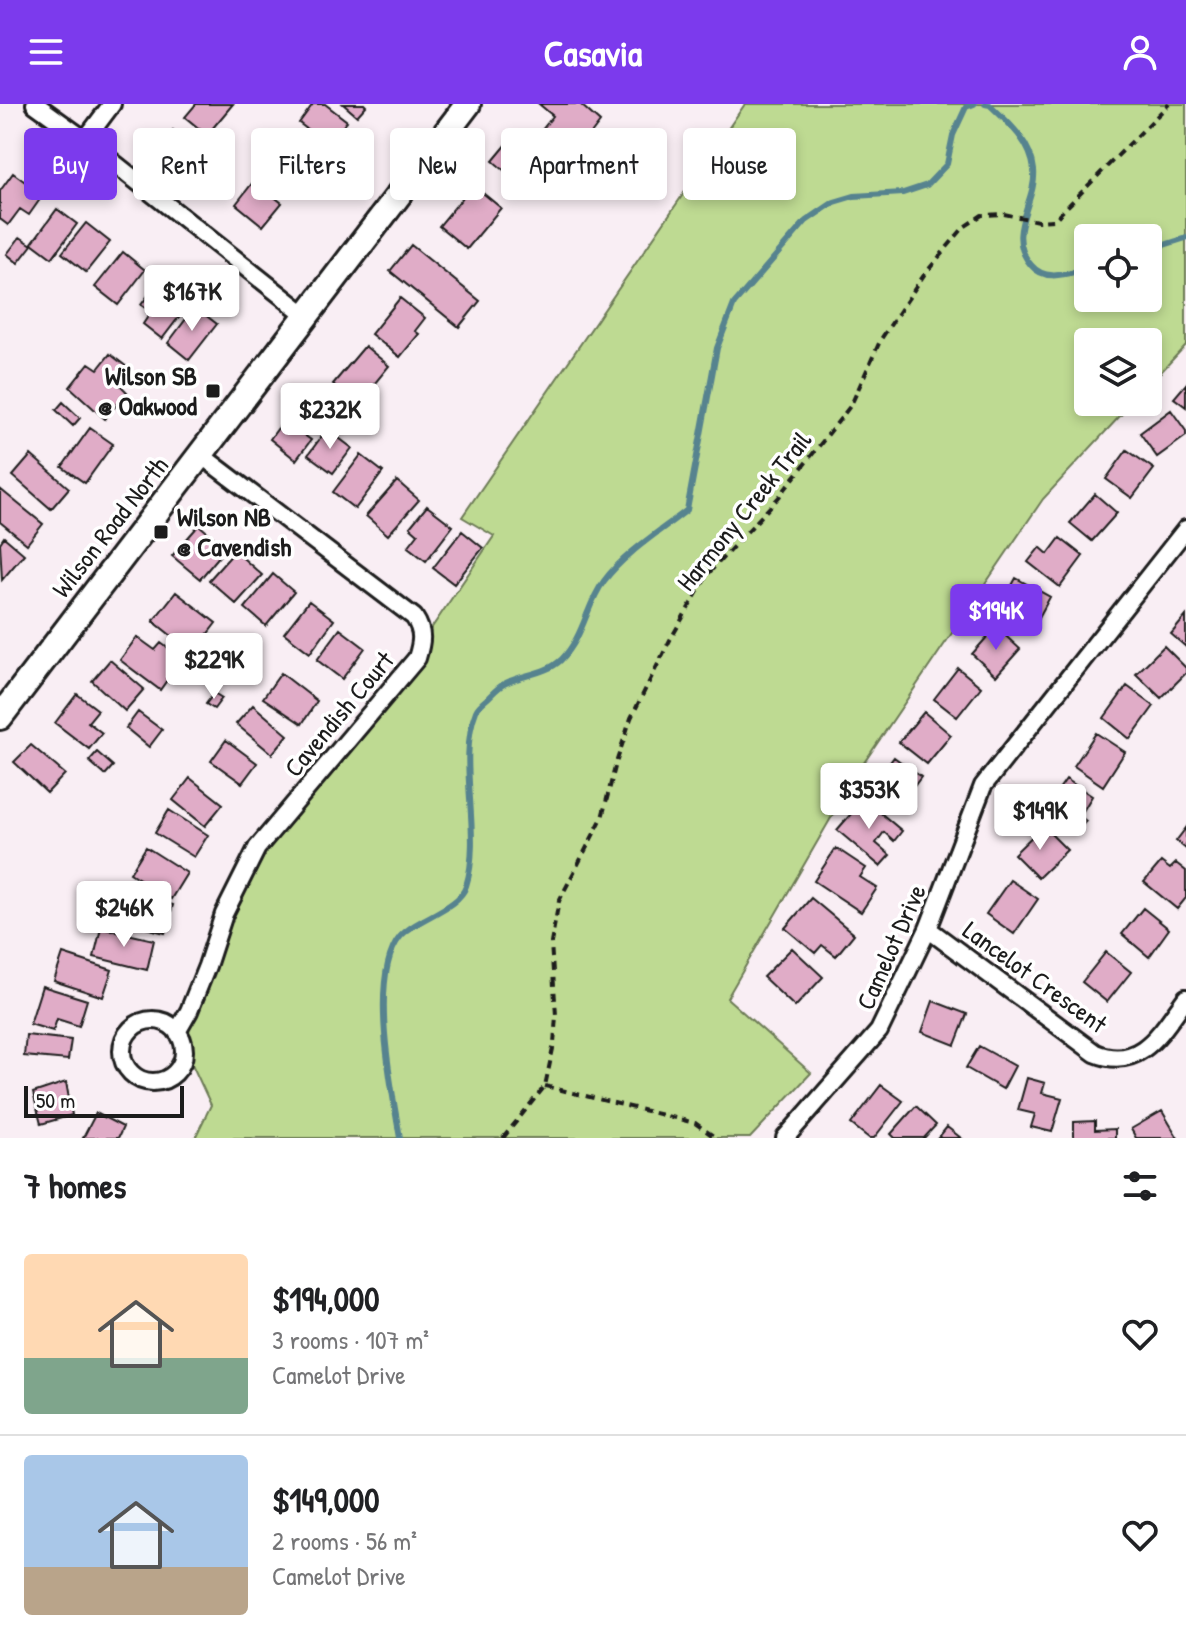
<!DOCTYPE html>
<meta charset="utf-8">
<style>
:root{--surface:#fff;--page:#f2f2f2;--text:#202124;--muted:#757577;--line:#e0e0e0;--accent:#7c3aed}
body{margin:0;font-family:"Patrick Hand",sans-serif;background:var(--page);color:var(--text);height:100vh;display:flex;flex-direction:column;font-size:30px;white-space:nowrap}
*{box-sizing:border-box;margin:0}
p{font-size:26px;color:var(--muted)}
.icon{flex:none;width:44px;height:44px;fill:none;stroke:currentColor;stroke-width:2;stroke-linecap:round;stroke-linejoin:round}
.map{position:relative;height:1034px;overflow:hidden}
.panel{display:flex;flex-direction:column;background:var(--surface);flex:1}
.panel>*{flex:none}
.guide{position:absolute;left:24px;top:24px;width:1138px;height:72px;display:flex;gap:16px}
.controls{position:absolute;left:1074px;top:120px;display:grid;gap:16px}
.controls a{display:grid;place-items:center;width:88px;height:88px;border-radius:8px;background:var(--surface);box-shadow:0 4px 12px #0003;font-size:40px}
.scale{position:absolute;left:24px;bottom:20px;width:160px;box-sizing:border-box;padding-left:8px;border:4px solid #1c1c1c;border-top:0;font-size:22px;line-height:28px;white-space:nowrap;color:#1c1c1c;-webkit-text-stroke:6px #fff;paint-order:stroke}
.price{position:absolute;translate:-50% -68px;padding:0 18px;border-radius:8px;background:#fff;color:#222;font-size:26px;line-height:52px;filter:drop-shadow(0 2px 4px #0008)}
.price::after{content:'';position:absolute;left:50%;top:48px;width:24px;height:18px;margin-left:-12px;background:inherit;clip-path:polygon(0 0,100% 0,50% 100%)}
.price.on{background:var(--accent);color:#fff}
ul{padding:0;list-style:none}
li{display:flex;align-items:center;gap:24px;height:200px;padding:0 24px}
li+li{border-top:2px solid var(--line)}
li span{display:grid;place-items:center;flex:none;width:224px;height:160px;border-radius:8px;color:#555}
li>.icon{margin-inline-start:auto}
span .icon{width:96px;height:96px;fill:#fffc;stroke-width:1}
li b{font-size:34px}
h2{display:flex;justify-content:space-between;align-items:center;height:96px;padding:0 24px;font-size:34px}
.pill{padding:0 28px;border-radius:8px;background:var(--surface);box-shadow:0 4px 12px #0003;font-size:28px;line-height:72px}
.pill.on{background:var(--accent);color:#fff}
header{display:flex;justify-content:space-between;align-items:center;height:104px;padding:0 24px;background:var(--accent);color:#fff;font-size:36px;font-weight:700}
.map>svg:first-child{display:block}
</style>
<header><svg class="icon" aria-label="menu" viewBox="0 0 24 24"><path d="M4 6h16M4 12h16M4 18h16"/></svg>Casavia<svg class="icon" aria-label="person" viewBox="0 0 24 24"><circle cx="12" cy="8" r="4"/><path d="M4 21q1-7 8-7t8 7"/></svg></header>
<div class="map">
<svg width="1186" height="1034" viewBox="0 0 1186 1034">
<rect width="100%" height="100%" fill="#f9eef4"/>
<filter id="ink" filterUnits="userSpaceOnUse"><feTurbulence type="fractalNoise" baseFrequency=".0125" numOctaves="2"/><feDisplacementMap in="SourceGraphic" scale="16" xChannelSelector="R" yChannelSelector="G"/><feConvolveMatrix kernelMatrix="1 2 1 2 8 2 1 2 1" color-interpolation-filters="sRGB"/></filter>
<g filter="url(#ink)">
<path fill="#beda92" stroke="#6d7b57" stroke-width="2" fill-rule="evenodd" d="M745 0H1186V241L1148 282V238H1088V298H1133L1043 395 857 669 727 894 811 969 750 1034H195L211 1001 177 928 257 744 422 538 494 432 462 413ZM1088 134H1148V194H1088Z"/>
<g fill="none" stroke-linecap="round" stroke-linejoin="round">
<path stroke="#56838f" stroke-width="6" d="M985 0 990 1C1009 19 1031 38 1034 66 1037 98 1004 129 1031 161 1046 179 1068 169 1088 165
M1148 146 1186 134
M400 1034C392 986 368 872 400 833 416 814 459 805 466 782 483 729 456 657 476 607 478 602 483 598 488 594 493 589 499 582 506 579 524 570 546 570 561 556 584 533 586 501 604 477 625 449 659 428 687 406L717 244 734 200 806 117 834 98 854 92 903 89 927 81 947 60 953 31 966 3 974 0"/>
</g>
<path fill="#e0acc7" stroke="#1c1c1c" stroke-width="2" d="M196 0H233L207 31 185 13Z
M313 0H325L347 17 328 41 299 19Z
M343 0H364L366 2 357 12Z
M539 0H580L600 18 585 38 575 31 563 45 541 27 553 12Z
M173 26 182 33 188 26 213 45 194 70 160 44Z
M513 33 539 56 519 79 493 57Z
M285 37 314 59 294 86 265 63Z
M13 69 43 91 29 111 20 105 8 121 0 115V87Z
M254 77 282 99 263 122 236 100Z
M473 81 501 104 467 145 439 122Z
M57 105 77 120 52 154 32 139Z
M86 119 110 138 86 168 62 149Z
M20 133 32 141 18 159 7 150Z
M411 141 480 197 459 223 390 167Z
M123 148 145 166 118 201 95 183Z
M158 178 188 201 162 235 143 220 151 208 141 201Z
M400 194 425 214 415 227 419 230 400 253 371 230Z
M195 203 217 220 189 256 168 239Z
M365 242 389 262 357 301 333 280Z
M110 250 132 267 120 281 127 288 105 315 70 283 89 259 98 265Z
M1186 280V303L1174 294Z
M63 298 80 314 73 322 56 306Z
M292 305 308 317 300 328 311 336 296 356 270 335Z
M1171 306 1186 327V332L1157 353 1140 329Z
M90 324 113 340 85 379 62 363Z
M327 325 352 344 333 369 308 351Z
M1127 346 1154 365 1132 394 1106 375Z
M31 351 69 384 51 405 13 372Z
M361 351 383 368 355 405 333 388Z
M397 377 419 396 388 431 366 412Z
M0 385 43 420 27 440 0 418Z
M1095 390 1117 409 1092 437 1070 419Z
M427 402 453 422 426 457 408 443 418 430 410 423Z
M199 421 226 444 200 475 172 452Z
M462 427 483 444 454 480 433 464Z
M4 433 24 450 2 476 0 439Z
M1060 434 1083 452 1060 483 1028 458 1040 443 1048 450Z
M235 447 262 471 236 500 209 476Z
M273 470 294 488 266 522 245 504Z
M1016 474 1050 493 1031 528 1002 512 1014 490 1009 487Z
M176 488 216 519 193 549 153 517Z
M309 497 334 516 310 549 284 529Z
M1186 512V543L1171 530Z
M996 523 1020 545 996 572 972 550Z
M340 525 365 544 342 575 317 556Z
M137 533 155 546 161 539 182 555 160 586 120 556Z
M1164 542 1186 564V569L1161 594 1136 570Z
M110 556 144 585 125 607 92 577Z
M958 564 981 583 957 613 934 595Z
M281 569 317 597 302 620 263 594Z
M1127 582 1154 602 1130 635 1104 614Z
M214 589 222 594 214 605 206 600Z
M77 590 98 606 88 618 102 629 89 645 55 619Z
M253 601 288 631 272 650 236 620Z
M138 608 162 626 149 643 126 624Z
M924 608 951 631 927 660 899 638Z
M1096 629 1125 648 1103 682 1074 662Z
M226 636 257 659 242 679 211 657Z
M31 641 65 670 47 689 14 658Z
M97 648 113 662 105 671 89 657Z
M894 653 921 673 897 705 871 684Z
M190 674 223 700 205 722 173 696Z
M1066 675 1092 692 1080 712 1086 717 1076 728 1045 705Z
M864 695 902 727 894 737 884 728 876 739 890 751 880 762 837 726Z
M169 706 208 731 194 753 155 729Z
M1043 722 1067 746 1038 774 1014 750Z
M1186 724V745L1176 737Z
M146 743 187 769 171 795 130 769Z
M836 744 866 764 860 773 877 784 861 808 814 777Z
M1161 758 1170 765 1176 759 1186 767V794L1177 805 1144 778Z
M1010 776 1038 795 1014 830 986 810Z
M123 788 173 801 165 829 115 816Z
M811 794 854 830 836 852 822 841 815 849 785 824Z
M1143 804 1169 825 1149 853 1122 830Z
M101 824 154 836 147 866 94 853Z
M792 844 823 873 795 903 763 873Z
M1106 848 1131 868 1107 898 1082 878Z
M63 850 112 866 103 893 54 877Z
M42 882 87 896 79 922 57 915 53 927 30 920Z
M933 897 967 910 955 941 922 928Z
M26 931 71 936 68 956 24 952Z
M979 942 1015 962 1003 985 966 964Z
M1027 974 1045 979 1042 989 1062 994 1052 1028 1031 1023 1035 1010 1018 1006Z
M66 978 72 1011 41 1020 33 989Z
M881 981 903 997 874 1034H869L851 1020Z
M916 1002 936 1021 924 1034H895L891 1030Z
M1162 1007 1178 1034H1136L1131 1025Z
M96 1009 123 1023 118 1034H83Z
M1095 1017V1026L1115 1025V1034H1074V1018Z
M947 1023 961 1034H938Z"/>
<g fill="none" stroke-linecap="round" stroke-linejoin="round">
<defs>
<path id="minor" d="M35 0 85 36 307 212
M85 36 112 0
M928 825 1095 949C1141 968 1162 926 1186 894
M122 947a31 31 0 1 1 62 0a31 31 0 1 1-62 0Z
M177 928 189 907 207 862 224 810 257 744 417 554C422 538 424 528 414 513L201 351
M785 1034 879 927 928 825 983 682 1186 425"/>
<path id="secondary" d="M0 613 468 0"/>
</defs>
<use href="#minor" stroke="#1c1c1c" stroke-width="22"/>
<use href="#secondary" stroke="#1c1c1c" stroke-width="30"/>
<path stroke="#1c1c1c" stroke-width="4" stroke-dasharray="8 6" stroke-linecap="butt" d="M545 982 695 1019 716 1034
M503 1034 545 982 554 940 556 911 551 839 559 797 602 714 616 659 631 614 670 536 708 470 779 393 851 301 881 235 924 171 964 123 982 111 1004 110 1038 117 1054 116 1169 0"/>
<use href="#minor" stroke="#fff" stroke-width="16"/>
<use href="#secondary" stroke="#fff" stroke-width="24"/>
</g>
</g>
<g fill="#1c1c1c" stroke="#fff" stroke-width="3">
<rect x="205" y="279" width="16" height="16" rx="4"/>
<rect x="153" y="420" width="16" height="16" rx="4"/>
</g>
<g text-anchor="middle" stroke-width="7" stroke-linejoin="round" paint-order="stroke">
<g font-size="26" font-weight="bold" fill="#1c1c1c" stroke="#fff" text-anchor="end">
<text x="197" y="281">Wilson SB<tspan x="197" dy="30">@ Oakwood</tspan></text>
<text x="177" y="422" text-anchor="start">Wilson NB<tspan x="177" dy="30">@ Cavendish</tspan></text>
</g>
<g font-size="26" fill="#1c1c1c" stroke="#fff">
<text transform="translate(744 407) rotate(-51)" y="9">Harmony Creek Trail</text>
<text transform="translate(110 423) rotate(-52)" y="9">Wilson Road North</text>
<text transform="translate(339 610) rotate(-50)" y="9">Cavendish Court</text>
<text transform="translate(891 843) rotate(-66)" y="9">Camelot Drive</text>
<text transform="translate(1035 873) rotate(36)" y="9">Lancelot Crescent</text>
</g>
</g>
</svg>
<div class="controls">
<a><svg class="icon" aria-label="locate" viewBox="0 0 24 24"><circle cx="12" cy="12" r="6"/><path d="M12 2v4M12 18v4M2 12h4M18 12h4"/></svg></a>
<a><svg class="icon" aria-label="layers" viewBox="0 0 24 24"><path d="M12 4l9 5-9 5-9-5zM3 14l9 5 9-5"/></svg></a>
</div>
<div class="scale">50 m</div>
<b class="price" style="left:192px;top:229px">$167K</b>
<b class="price" style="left:330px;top:347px">$232K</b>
<b class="price on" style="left:996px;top:548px">$194K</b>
<b class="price" style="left:214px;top:597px">$229K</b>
<b class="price" style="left:869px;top:727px">$353K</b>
<b class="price" style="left:1040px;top:748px">$149K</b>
<b class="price" style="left:124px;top:845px">$246K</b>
<div class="guide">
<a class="pill on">Buy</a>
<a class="pill">Rent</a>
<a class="pill">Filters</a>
<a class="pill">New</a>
<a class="pill">Apartment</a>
<a class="pill">House</a>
</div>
</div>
<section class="panel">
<h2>7 homes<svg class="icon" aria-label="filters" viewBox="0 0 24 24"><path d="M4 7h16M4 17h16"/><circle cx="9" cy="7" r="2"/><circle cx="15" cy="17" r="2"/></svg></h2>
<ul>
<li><span style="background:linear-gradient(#ffd9b3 65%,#7fa58c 0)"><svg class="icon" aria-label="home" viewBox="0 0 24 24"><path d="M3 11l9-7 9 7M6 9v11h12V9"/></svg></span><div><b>$194,000</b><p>3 rooms · 107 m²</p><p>Camelot Drive</p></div><svg class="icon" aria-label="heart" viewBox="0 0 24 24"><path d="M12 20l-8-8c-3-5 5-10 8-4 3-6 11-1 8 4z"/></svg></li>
<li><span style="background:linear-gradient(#a9c7e8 70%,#b9a48a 0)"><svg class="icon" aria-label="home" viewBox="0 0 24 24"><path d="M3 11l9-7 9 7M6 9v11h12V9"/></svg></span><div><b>$149,000</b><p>2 rooms · 56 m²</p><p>Camelot Drive</p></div><svg class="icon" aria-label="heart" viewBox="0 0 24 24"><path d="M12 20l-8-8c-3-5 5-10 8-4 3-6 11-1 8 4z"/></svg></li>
</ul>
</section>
